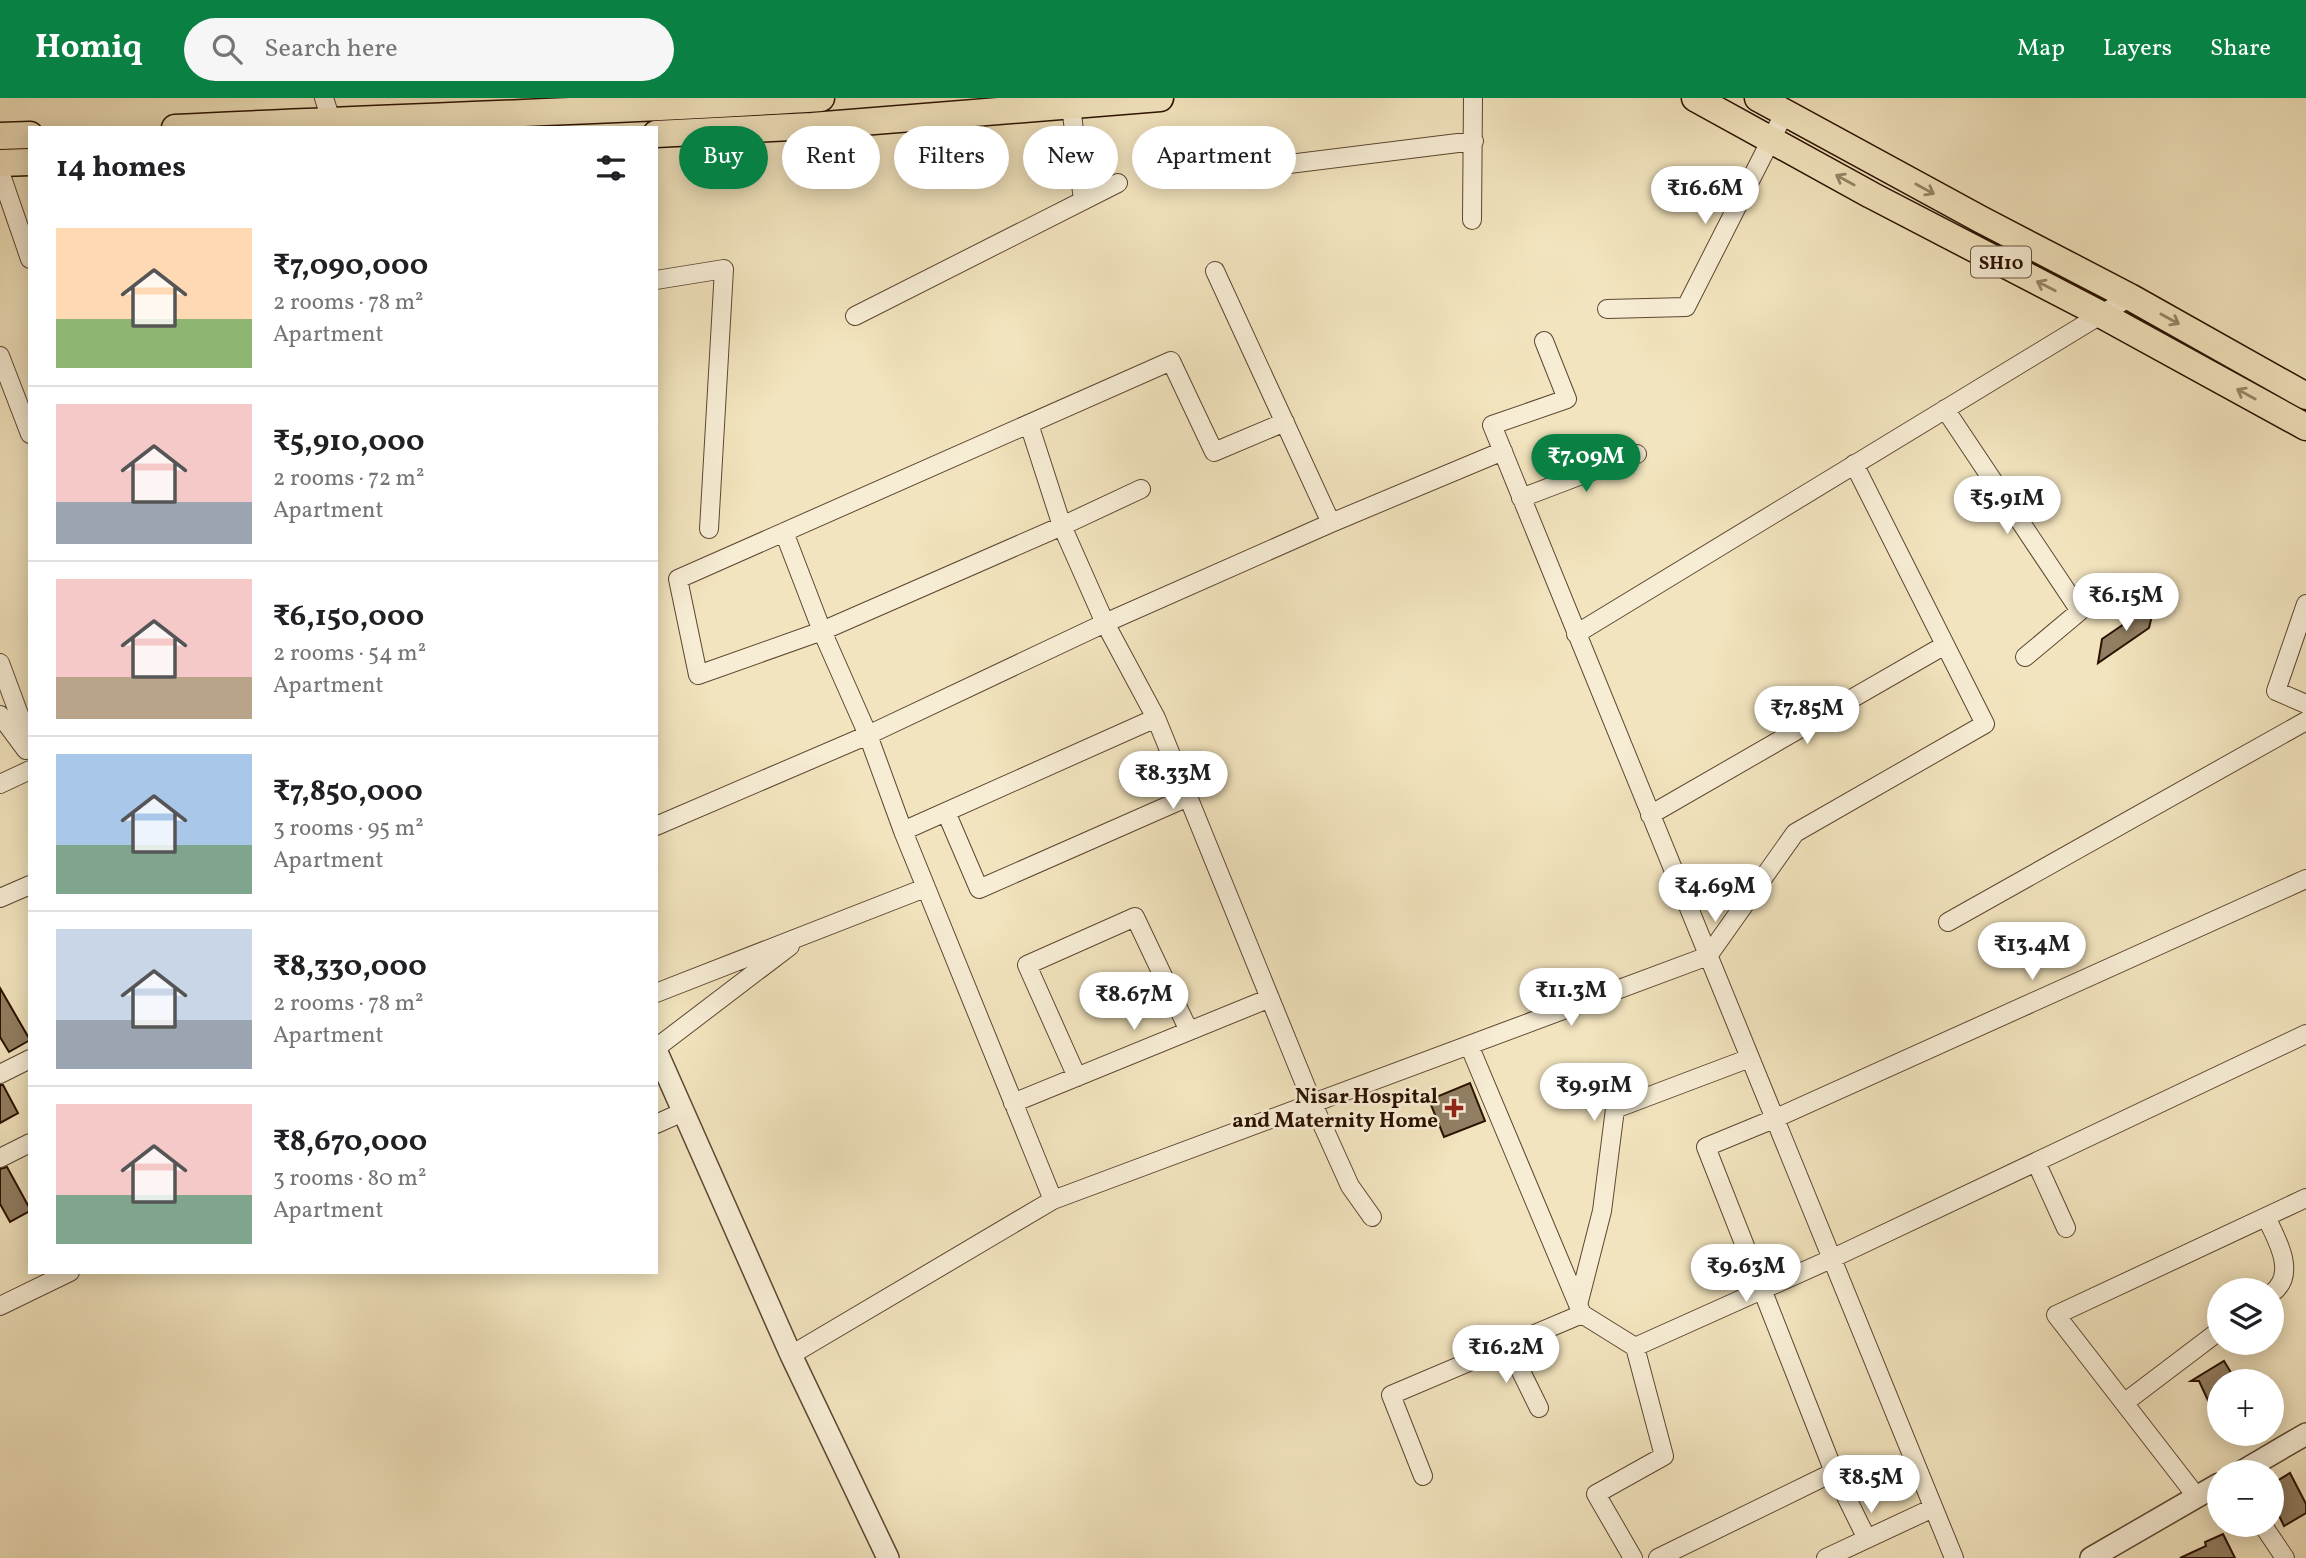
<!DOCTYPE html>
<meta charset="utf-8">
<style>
:root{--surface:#fff;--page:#f6f6f6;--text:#202124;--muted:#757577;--line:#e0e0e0;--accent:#0b8043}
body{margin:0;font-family:Vollkorn,serif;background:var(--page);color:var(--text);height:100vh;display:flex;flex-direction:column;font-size:26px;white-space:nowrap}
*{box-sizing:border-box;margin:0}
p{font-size:23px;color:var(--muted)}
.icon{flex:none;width:38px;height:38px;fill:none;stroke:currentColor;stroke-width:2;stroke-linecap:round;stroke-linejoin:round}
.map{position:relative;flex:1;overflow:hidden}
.side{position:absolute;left:28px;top:28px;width:630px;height:1148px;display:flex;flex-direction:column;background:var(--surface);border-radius:0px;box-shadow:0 4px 18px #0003}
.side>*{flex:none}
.banner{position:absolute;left:679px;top:28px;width:665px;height:63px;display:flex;gap:14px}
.tools{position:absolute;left:2207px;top:1180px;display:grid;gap:14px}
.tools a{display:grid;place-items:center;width:77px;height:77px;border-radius:50%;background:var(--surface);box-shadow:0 4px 18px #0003;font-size:35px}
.price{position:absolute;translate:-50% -60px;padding:0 16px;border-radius:24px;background:#fff;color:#222;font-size:23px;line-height:46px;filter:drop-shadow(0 2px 4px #0008)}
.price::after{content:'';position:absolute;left:50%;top:42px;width:21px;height:16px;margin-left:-10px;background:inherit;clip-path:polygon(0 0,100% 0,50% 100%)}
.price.current{background:var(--accent);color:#fff}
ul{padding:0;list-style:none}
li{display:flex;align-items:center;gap:21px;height:175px;padding:0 28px}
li+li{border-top:2px solid var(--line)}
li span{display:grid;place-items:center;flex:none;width:196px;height:140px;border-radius:0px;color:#555}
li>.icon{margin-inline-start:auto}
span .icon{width:84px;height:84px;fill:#fffc;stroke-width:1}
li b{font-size:30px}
h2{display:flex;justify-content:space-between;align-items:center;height:84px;padding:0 28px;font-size:30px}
.chip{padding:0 24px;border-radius:32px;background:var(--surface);box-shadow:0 4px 18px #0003;font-size:24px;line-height:63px}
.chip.current{background:var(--accent);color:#fff}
header{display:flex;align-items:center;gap:42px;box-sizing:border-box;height:98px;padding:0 35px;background:var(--accent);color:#fff}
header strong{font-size:33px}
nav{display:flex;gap:38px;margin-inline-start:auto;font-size:24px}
.search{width:490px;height:63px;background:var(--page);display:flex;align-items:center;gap:18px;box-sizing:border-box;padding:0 24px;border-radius:38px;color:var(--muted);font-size:26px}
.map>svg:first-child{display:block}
</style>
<header>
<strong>Homiq</strong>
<div class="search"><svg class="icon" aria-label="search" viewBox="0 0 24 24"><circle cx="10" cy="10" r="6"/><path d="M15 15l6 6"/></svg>Search here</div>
<nav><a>Map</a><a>Layers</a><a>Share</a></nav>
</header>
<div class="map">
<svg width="2306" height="1460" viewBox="0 0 2306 1460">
<rect width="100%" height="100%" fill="#f2e4be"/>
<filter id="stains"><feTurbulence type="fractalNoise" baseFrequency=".00286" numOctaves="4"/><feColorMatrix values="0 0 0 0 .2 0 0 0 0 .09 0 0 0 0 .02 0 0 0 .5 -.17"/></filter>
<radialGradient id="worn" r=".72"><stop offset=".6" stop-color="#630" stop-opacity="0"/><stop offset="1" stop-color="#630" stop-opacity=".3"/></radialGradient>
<path fill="#927f63" stroke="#2b1100" stroke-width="2" d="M2155 505 2149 530 2098 565 2102 541Z
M0 890 30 942 9 954 0 939Z
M1470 985 1485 1023 1444 1039 1429 1002Z
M0 987H3L18 1015 0 1025Z
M7 1069 30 1111V1113L10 1124 0 1106V1071Z
M2224 1263 2236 1283H2219V1326L2199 1283H2191Z
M2290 1375 2306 1406V1415L2284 1428 2272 1403V1386Z
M2223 1436 2235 1460H2180L2206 1448 2205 1444Z"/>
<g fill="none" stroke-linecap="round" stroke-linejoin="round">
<defs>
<path id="minor" d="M324 0 331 22
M1071 9 1083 102
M1249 71 1474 43
M0 74 30 161
M1472 122 1473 0
M1215 173 1331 425
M656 182 724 171 709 431
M1607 211 1686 209 1785 14
M855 218 1118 85
M1544 243 1567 301 1492 327 1954 1460
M0 258 30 336
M1945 311 2080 513 2025 559
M1029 326 1062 428 1105 525 1156 620 1313 1006 1350 1088 1372 1119
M1141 391 1062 428 822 533 698 577 678 481 1171 263 1214 354 1285 324
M1521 400 1637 356
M784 434 822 533 868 637 903 733 1053 1102
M2306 506 2276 593 2306 606
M1576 536 2130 199
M0 565 30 646
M0 617 26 652
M0 686 30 672
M946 714 979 791 1188 699
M1650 717 1945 547
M656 728 868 637 1105 525 1331 425 1503 353
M903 733 1156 620
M0 800 30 787
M1948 824 2306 623
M656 895 925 790
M656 950 790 848
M0 976 30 961
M1077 979 1027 867 1135 819 1189 933
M1013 1005 1270 900
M656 1026 683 1014
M0 1060 30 1045
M2036 1064 2066 1130
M2266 1119C2276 1140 2298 1176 2272 1195
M1578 1207 1602 1113 1615 1011 1750 960
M0 1208 70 1174
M1582 1216 1635 1249 1831 1161 2306 936
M1508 1247 1539 1310
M791 1257 1053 1102 1708 858 1795 735 1985 626 1854 366
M2124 1305 2219 1233
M1423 1378 1391 1297 1582 1216 1469 947
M2197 1399 2056 1217 2306 1100
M2262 1426 2285 1460
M1867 1441 1834 1374 1706 1049 1774 1021 2306 781
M1633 1460 1596 1396 1664 1358 1635 1249
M1658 1460 1834 1374
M1826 1460 1933 1410"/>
<path id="tertiary" d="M656 952 791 1257 888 1460
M2241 1374 2306 1336
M2091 1460 2219 1386"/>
<path id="primary" d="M1695 0 1871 97 2102 217 2306 329
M1758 0 1980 121 2130 199 2306 298
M175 30C390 19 606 14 821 0
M656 36 812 28 1160 0
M0 38 30 37
M0 65 30 64"/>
</defs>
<use href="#minor" stroke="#5d4630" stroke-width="20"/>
<use href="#tertiary" stroke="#5d4630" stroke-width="24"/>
<use href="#primary" stroke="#2b1100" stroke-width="29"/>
<use href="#minor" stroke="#f7edd5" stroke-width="18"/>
<use href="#tertiary" stroke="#f7edd5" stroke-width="21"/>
<use href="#primary" stroke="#f2e4be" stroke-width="26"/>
</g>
<defs><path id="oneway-shaft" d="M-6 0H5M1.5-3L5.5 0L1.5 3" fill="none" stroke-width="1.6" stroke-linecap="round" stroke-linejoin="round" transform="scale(1.75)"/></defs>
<g stroke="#988568">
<use href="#oneway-shaft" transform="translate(1845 82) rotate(-151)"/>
<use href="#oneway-shaft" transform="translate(1925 91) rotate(29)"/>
<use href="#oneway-shaft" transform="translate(2046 188) rotate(-153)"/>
<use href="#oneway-shaft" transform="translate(2170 221) rotate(29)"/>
<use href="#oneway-shaft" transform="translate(2246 296) rotate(-151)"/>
</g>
<path fill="#8f2418" stroke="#f7edd5" stroke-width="2.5" d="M1450.5 999.5h7v7h7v7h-7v7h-7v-7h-7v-7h7z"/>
<g text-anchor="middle" stroke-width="5" stroke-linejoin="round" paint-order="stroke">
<rect fill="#f7edd5" stroke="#685340" stroke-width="2" x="1971" y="148.5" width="60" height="31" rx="5"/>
<g font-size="19" font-weight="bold" fill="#2b1100">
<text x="2001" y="171">SH10</text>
</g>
<g font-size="21" font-weight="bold" fill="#2b1100" stroke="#f7edd5" text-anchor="end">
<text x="1438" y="1005">Nisar Hospital<tspan x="1438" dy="24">and Maternity Home</tspan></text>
</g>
</g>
<rect width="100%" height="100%" filter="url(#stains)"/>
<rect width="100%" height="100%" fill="url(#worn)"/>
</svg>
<div class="tools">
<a><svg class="icon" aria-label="layers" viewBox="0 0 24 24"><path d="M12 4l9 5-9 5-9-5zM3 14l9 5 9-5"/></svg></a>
<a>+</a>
<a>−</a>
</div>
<b class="price" style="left:1705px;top:128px">₹16.6M</b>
<b class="price current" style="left:1586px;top:396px">₹7.09M</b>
<b class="price" style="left:2007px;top:438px">₹5.91M</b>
<b class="price" style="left:2126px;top:535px">₹6.15M</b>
<b class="price" style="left:1807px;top:648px">₹7.85M</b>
<b class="price" style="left:1173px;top:713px">₹8.33M</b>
<b class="price" style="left:1715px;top:826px">₹4.69M</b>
<b class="price" style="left:2032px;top:884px">₹13.4M</b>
<b class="price" style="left:1571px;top:930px">₹11.3M</b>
<b class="price" style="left:1134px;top:934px">₹8.67M</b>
<b class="price" style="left:1594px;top:1025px">₹9.91M</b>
<b class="price" style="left:1746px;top:1206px">₹9.63M</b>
<b class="price" style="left:1506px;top:1287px">₹16.2M</b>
<b class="price" style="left:1871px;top:1417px">₹8.5M</b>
<div class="banner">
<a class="chip current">Buy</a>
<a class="chip">Rent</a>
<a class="chip">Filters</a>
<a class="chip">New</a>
<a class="chip">Apartment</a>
</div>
<section class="side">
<h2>14 homes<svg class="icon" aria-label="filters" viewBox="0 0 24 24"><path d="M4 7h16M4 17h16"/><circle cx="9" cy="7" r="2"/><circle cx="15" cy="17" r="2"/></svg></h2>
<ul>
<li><span style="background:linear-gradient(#ffd9b3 65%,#8fb573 0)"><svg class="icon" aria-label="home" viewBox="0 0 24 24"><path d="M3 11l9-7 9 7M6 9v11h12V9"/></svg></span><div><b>₹7,090,000</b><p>2 rooms · 78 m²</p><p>Apartment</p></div></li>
<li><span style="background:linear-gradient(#f6c9c9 70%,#9aa5b1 0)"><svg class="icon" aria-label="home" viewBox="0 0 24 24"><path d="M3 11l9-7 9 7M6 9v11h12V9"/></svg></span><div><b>₹5,910,000</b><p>2 rooms · 72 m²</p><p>Apartment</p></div></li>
<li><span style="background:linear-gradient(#f6c9c9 70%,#b9a48a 0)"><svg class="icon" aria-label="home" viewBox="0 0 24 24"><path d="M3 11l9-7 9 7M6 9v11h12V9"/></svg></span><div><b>₹6,150,000</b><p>2 rooms · 54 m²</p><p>Apartment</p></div></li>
<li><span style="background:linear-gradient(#a9c7e8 65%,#7fa58c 0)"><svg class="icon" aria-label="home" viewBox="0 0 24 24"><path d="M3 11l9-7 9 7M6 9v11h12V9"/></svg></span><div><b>₹7,850,000</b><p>3 rooms · 95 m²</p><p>Apartment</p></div></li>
<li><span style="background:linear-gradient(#c9d6e8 65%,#9aa5b1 0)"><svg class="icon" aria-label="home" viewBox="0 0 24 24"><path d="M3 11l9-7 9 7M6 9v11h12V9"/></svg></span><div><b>₹8,330,000</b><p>2 rooms · 78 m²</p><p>Apartment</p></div></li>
<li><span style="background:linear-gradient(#f6c9c9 65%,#7fa58c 0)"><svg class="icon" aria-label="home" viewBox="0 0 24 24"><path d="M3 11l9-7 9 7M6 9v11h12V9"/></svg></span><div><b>₹8,670,000</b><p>3 rooms · 80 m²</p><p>Apartment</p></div></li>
</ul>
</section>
</div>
